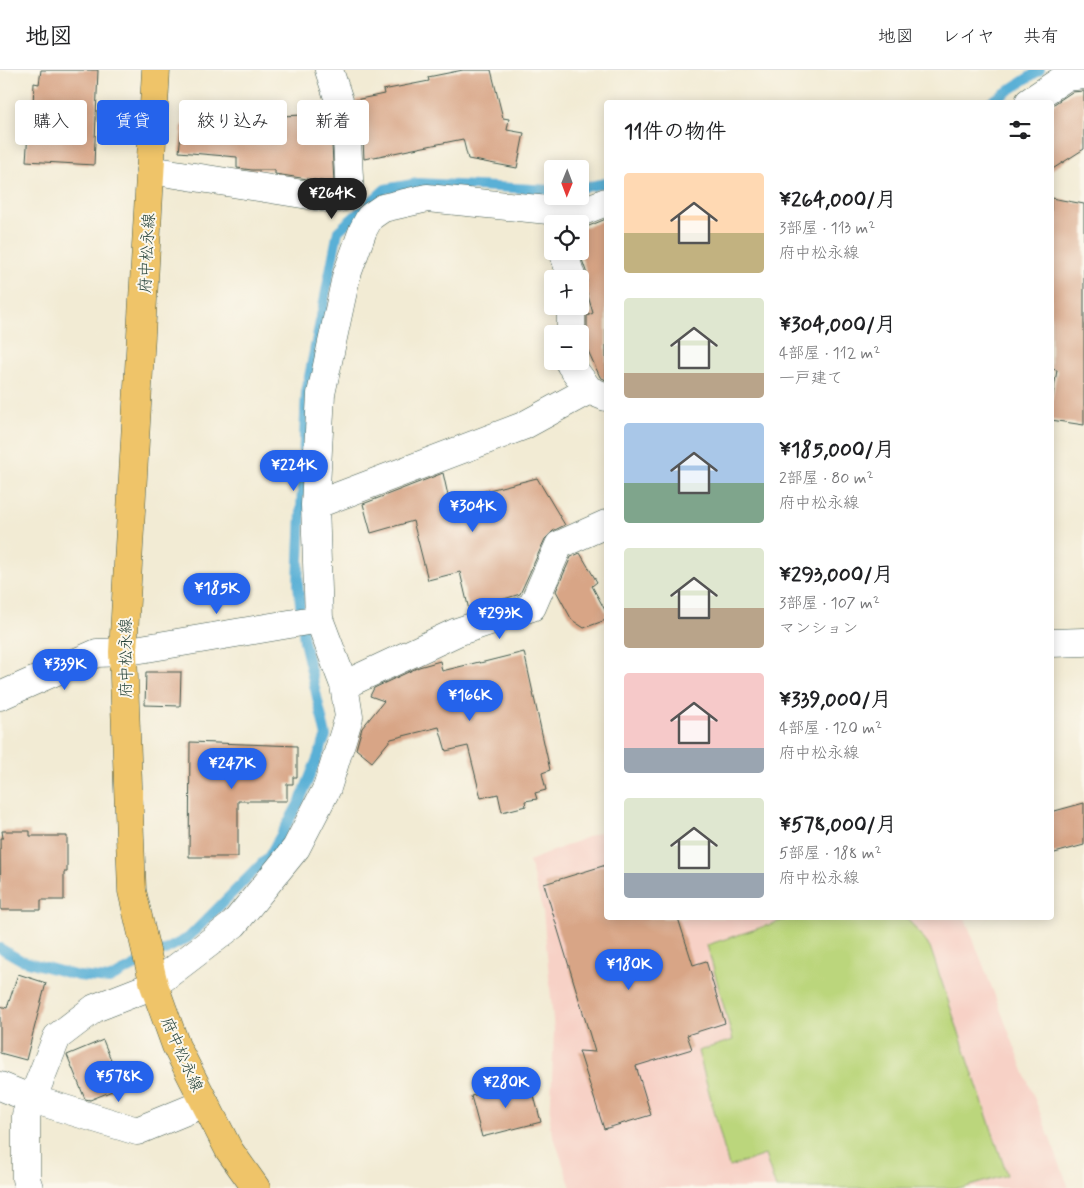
<!DOCTYPE html>
<html lang="ja">
<meta charset="utf-8">
<style>
:root{--surface:#fff;--page:#f6f6f6;--text:#202124;--muted:#757577;--line:#e0e0e0;--accent:#2563eb}
body{margin:0;font-family:Mynerve,"Klee One",sans-serif;background:var(--page);color:var(--text);height:100vh;display:flex;flex-direction:column;font-size:19px;white-space:nowrap}
*{box-sizing:border-box;margin:0}
p{font-size:16px;color:var(--muted)}
.icon{flex:none;width:28px;height:28px;fill:none;stroke:currentColor;stroke-width:2;stroke-linecap:round;stroke-linejoin:round}
.map{position:relative;flex:1;overflow:hidden}
.side{position:absolute;left:604px;top:30px;width:450px;height:820px;display:flex;flex-direction:column;background:var(--surface);border-radius:5px;box-shadow:0 2px 12px #0003}
.side>*{flex:none}
.banner{position:absolute;left:15px;top:30px;width:475px;height:45px;display:flex;gap:10px}
.needle{width:32px;rotate:181deg}
.controls{position:absolute;left:544px;top:90px;display:grid;gap:10px}
.controls a{display:grid;place-items:center;width:45px;height:45px;border-radius:5px;background:var(--surface);box-shadow:0 2px 12px #0003;font-size:25px}
.price{position:absolute;translate:-50% -42px;padding:0 11px;border-radius:18px;background:var(--accent);color:#fff;font-size:16px;line-height:32px;filter:drop-shadow(0 1px 2px #0008)}
.price::after{content:'';position:absolute;left:50%;top:30px;width:15px;height:11px;margin-left:-8px;background:inherit;clip-path:polygon(0 0,100% 0,50% 100%)}
.price.active{background:#222;color:#fff}
ul{padding:0;list-style:none}
li{display:flex;align-items:center;gap:15px;height:125px;padding:0 20px}
li span{display:grid;place-items:center;flex:none;width:140px;height:100px;border-radius:5px;color:#555}
li>.icon{margin-inline-start:auto}
span .icon{width:60px;height:60px;fill:#fffc;stroke-width:1}
li b{font-size:21px}
h2{display:flex;justify-content:space-between;align-items:center;height:60px;padding:0 20px;font-size:21px}
.chip{padding:0 18px;border-radius:5px;background:var(--surface);box-shadow:0 2px 12px #0003;font-size:18px;line-height:45px}
.chip.active{background:var(--accent);color:#fff}
header{display:flex;align-items:center;gap:30px;box-sizing:border-box;height:70px;padding:0 25px;background:var(--surface);border-bottom:1px solid var(--line)}
header strong{font-size:24px}
nav{display:flex;gap:28px;margin-inline-start:auto;font-size:18px}
.map>svg:first-child{display:block}
</style>
<header>
<strong>地図</strong>
<nav><a>地図</a><a>レイヤ</a><a>共有</a></nav>
</header>
<div class="map">
<svg width="1084" height="1118" viewBox="0 0 1084 1118">
<rect width="100%" height="100%" fill="#fbf7ec"/>
<filter id="ink" filterUnits="userSpaceOnUse"><feTurbulence type="fractalNoise" baseFrequency=".02" numOctaves="2"/><feDisplacementMap in="SourceGraphic" scale="10" xChannelSelector="R" yChannelSelector="G"/><feConvolveMatrix kernelMatrix="1 2 1 2 8 2 1 2 1" color-interpolation-filters="sRGB"/></filter>
<filter id="wash" filterUnits="userSpaceOnUse"><feTurbulence type="fractalNoise" baseFrequency=".0096" numOctaves="4" result="noise"/><feDisplacementMap in="SourceGraphic" scale="20" xChannelSelector="R" yChannelSelector="G"/><feGaussianBlur stdDeviation="1.12" result="paint"/><feColorMatrix in="noise" values="0 0 0 0 0 0 0 0 0 0 0 0 0 0 0 0 0 1.4 0 .05"/><feComposite in="paint" operator="in"/></filter>
<g filter="url(#wash)">
<rect width="100%" height="100%" fill="#f2ebd4"/>
<path fill="#f7d1c6" d="M604 760H606V848H965L1069 1118H571L550 1055 554 961 543 841 529 791Z"/>
<path fill="#bbd67b" stroke="#6d8a58" d="M790 848H907L930 877 1007 1105 963 1118H776L765 1085 729 1097 698 981 733 970 707 875Z"/>
<g fill="none" stroke-linecap="round" stroke-linejoin="round">
<path stroke="#5ab0d6" stroke-width="10" d="M991 32 1040 0
M580 118 606 113
M0 878 21 890 78 906 109 909 188 868 269 786 300 731 326 666 304 571 298 514 306 322 338 161 385 119 418 113 552 120"/>
</g>
<g id="blocks">
<path fill="#d8a586" d="M41 0H98L94 95 26 91 30 35 33 36 34 13 39 14Z
M463 0H491L503 48 509 49 507 60 524 63 517 98 468 89 463 69 364 89 362 51 355 30 384 24 383 20 429 11 428 7Z
M1084 21V79L1051 100V36L1072 22Z
M327 44 331 55 334 113 275 104V100H252L237 98V87L179 82 182 54 210 56 211 49Z
M1051 128 1084 134V355L1051 350V337L1057 300 1051 299Z
M606 149V310L600 307 584 272 587 264V246L593 243 585 216 587 212V204L579 181 580 157 589 156Z
M443 403 449 430 537 408 565 455 553 461 545 469 520 524 469 540 460 502 428 510 413 451 371 463 363 434Z
M580 483 597 512 592 516 606 542V550L584 558 572 550 556 521 571 487Z
M524 582 550 700 542 703 546 720 535 723 537 729 525 731 526 736 502 742 498 724 481 728 468 676 446 681 439 657 391 669 372 692 356 679 362 658 384 631 370 626 374 618 419 597 440 591 442 601 479 592 480 593Z
M146 602H181L180 636 145 635Z
M190 672 297 676V707H293V714H287V731H238V787H189Z
M1084 733V775L1051 784V742Z
M2 761H30V766H67V802H64V830H41V840H1L0 768H3Z
M606 795V848H678L693 895 706 891 725 953 687 965 692 979 636 996 651 1045 604 1059 579 981 595 982 544 814Z
M18 904 46 913 26 990 0 983V936L7 938Z
M103 970 122 1017 90 1030 85 1029 67 985Z
M530 1011 541 1052 482 1067 471 1026Z"/>
</g>
</g>
<g filter="url(#ink)">
<use href="#blocks" fill-opacity="0" stroke="#3f574c" stroke-width="1"/>
<g fill="none" stroke-linecap="round" stroke-linejoin="round">
<defs>
<path id="minor" d="M1029 32 1066 7 1084 5
M150 100 334 129 350 126 346 52 329 0
M563 181 572 209
M571 264V236
M570 291V294L589 320 606 327
M315 435 523 356 589 320
M1051 573 1084 572
M344 615 457 562 532 537 559 475 606 454
M0 626 97 583 123 582 319 549
M0 1016 32 1029 137 1061 205 1033
M29 1118 26 1109V1045L57 967 95 938 154 915 234 854 296 778 327 718 349 647 344 615 319 549 315 435 321 324 346 207 363 160 370 147 383 138 427 128 548 140 583 141 606 132"/>
<path id="major" d="M156 0 123 582 132 821 154 915 176 976 229 1080 256 1118"/>
</defs>
<use href="#minor" stroke="#3f574c" stroke-width="29"/>
<use href="#major" stroke="#3f574c" stroke-width="29"/>
<use href="#minor" stroke="#fff" stroke-width="28"/>
<use href="#major" stroke="#efc469" stroke-width="28"/>
</g>
</g>
<g text-anchor="middle" stroke-width="4" stroke-linejoin="round" paint-order="stroke">
<g font-size="16" fill="#1f3d34" stroke="#fbf7ec">
<text transform="translate(146 183) rotate(-87)" y="6">府中松永線</text>
<text transform="translate(125 588) rotate(-90)" y="6">府中松永線</text>
<text transform="translate(183 984) rotate(66)" y="6">府中松永線</text>
</g>
</g>
</svg>
<div class="controls">
<a><svg class="needle" viewBox="-14 -14 28 28"><path d="M0-13l5 13h-10z" fill="#e53935"/><path d="M0 13l5-13h-10z" fill="#757577"/></svg></a>
<a><svg class="icon" aria-label="locate" viewBox="0 0 24 24"><circle cx="12" cy="12" r="6"/><path d="M12 2v4M12 18v4M2 12h4M18 12h4"/></svg></a>
<a>+</a>
<a>−</a>
</div>
<b class="price active" style="left:332px;top:150px">¥264K</b>
<b class="price" style="left:294px;top:422px">¥224K</b>
<b class="price" style="left:473px;top:463px">¥304K</b>
<b class="price" style="left:217px;top:545px">¥185K</b>
<b class="price" style="left:500px;top:570px">¥293K</b>
<b class="price" style="left:65px;top:621px">¥339K</b>
<b class="price" style="left:470px;top:652px">¥166K</b>
<b class="price" style="left:232px;top:720px">¥247K</b>
<b class="price" style="left:629px;top:921px">¥180K</b>
<b class="price" style="left:119px;top:1033px">¥578K</b>
<b class="price" style="left:506px;top:1039px">¥280K</b>
<div class="banner">
<a class="chip">購入</a>
<a class="chip active">賃貸</a>
<a class="chip">絞り込み</a>
<a class="chip">新着</a>
</div>
<section class="side">
<h2>11件の物件<svg class="icon" aria-label="filters" viewBox="0 0 24 24"><path d="M4 7h16M4 17h16"/><circle cx="9" cy="7" r="2"/><circle cx="15" cy="17" r="2"/></svg></h2>
<ul>
<li><span style="background:linear-gradient(#ffd9b3 60%,#c2b280 0)"><svg class="icon" aria-label="home" viewBox="0 0 24 24"><path d="M3 11l9-7 9 7M6 9v11h12V9"/></svg></span><div><b>¥264,000/月</b><p>3部屋 · 113 m²</p><p>府中松永線</p></div></li>
<li><span style="background:linear-gradient(#dfe7d0 75%,#b9a48a 0)"><svg class="icon" aria-label="home" viewBox="0 0 24 24"><path d="M3 11l9-7 9 7M6 9v11h12V9"/></svg></span><div><b>¥304,000/月</b><p>4部屋 · 112 m²</p><p>一戸建て</p></div></li>
<li><span style="background:linear-gradient(#a9c7e8 60%,#7fa58c 0)"><svg class="icon" aria-label="home" viewBox="0 0 24 24"><path d="M3 11l9-7 9 7M6 9v11h12V9"/></svg></span><div><b>¥185,000/月</b><p>2部屋 · 80 m²</p><p>府中松永線</p></div></li>
<li><span style="background:linear-gradient(#dfe7d0 60%,#b9a48a 0)"><svg class="icon" aria-label="home" viewBox="0 0 24 24"><path d="M3 11l9-7 9 7M6 9v11h12V9"/></svg></span><div><b>¥293,000/月</b><p>3部屋 · 107 m²</p><p>マンション</p></div></li>
<li><span style="background:linear-gradient(#f6c9c9 75%,#9aa5b1 0)"><svg class="icon" aria-label="home" viewBox="0 0 24 24"><path d="M3 11l9-7 9 7M6 9v11h12V9"/></svg></span><div><b>¥339,000/月</b><p>4部屋 · 120 m²</p><p>府中松永線</p></div></li>
<li><span style="background:linear-gradient(#dfe7d0 75%,#9aa5b1 0)"><svg class="icon" aria-label="home" viewBox="0 0 24 24"><path d="M3 11l9-7 9 7M6 9v11h12V9"/></svg></span><div><b>¥578,000/月</b><p>5部屋 · 188 m²</p><p>府中松永線</p></div></li>
</ul>
</section>
</div>
